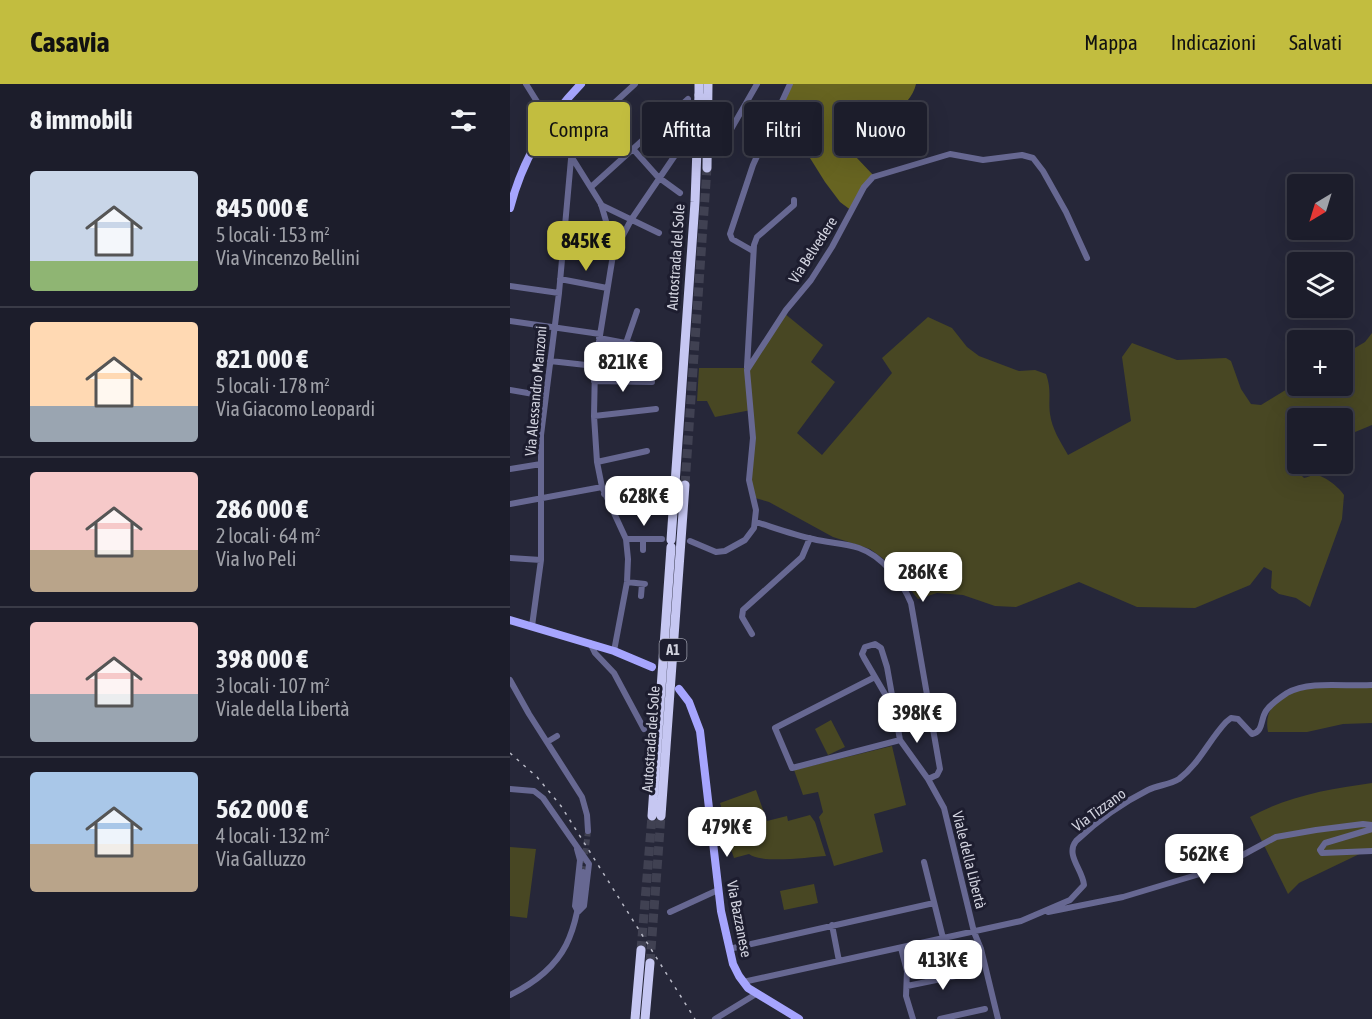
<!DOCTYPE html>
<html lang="it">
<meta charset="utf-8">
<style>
:root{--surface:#1c1d2b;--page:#292a37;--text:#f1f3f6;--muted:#a0a2a9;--line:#3a3b47;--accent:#c2bd3f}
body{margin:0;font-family:"Asap Condensed",sans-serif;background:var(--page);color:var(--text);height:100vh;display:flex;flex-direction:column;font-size:22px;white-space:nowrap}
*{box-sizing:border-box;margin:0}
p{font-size:20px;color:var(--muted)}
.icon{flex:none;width:33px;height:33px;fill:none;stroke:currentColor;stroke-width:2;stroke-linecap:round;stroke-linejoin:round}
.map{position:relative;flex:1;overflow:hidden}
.details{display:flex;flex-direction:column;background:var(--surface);width:510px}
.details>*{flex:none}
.banner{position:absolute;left:18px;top:18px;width:570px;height:54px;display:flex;gap:12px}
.needle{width:39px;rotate:218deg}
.buttons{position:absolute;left:777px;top:90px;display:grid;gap:12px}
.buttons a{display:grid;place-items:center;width:66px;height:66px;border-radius:6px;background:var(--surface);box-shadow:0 6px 24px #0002,0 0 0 2px var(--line);font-size:30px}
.price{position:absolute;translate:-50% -51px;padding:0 14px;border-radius:12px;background:#fff;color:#222;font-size:20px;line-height:39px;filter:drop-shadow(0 2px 3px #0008)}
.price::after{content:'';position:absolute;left:50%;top:36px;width:18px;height:14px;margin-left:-9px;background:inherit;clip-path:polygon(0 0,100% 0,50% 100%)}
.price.active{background:var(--accent);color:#111}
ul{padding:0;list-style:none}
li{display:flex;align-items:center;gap:18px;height:150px;padding:0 30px}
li+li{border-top:2px solid var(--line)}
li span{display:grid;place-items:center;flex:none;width:168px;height:120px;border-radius:6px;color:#555}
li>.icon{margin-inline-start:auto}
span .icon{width:72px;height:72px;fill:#fffc;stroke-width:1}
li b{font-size:26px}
h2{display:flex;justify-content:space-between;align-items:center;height:72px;padding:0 30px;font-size:26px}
.pill{padding:0 21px;border-radius:6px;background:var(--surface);box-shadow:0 6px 24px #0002,0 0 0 2px var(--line);font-size:21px;line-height:54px}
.pill.active{background:var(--accent);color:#111}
header{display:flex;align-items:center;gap:36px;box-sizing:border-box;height:84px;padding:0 30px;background:var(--accent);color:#111}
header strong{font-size:28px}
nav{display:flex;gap:33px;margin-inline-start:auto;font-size:21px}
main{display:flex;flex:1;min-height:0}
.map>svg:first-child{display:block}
</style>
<header>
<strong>Casavia</strong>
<nav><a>Mappa</a><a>Indicazioni</a><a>Salvati</a></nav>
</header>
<main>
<section class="details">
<h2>8 immobili<svg class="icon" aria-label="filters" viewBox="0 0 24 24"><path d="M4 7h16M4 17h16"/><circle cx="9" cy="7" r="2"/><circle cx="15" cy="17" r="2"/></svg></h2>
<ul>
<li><span style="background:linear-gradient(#c9d6e8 75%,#8fb573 0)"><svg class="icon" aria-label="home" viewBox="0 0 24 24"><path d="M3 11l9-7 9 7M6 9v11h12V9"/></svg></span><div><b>845 000 €</b><p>5 locali · 153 m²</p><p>Via Vincenzo Bellini</p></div></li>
<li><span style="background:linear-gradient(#ffd9b3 70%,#9aa5b1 0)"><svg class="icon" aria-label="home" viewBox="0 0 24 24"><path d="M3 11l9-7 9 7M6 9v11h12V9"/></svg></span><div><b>821 000 €</b><p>5 locali · 178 m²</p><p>Via Giacomo Leopardi</p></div></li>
<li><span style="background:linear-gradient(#f6c9c9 65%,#b9a48a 0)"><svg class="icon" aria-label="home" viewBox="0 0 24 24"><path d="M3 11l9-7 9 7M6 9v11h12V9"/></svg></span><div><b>286 000 €</b><p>2 locali · 64 m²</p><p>Via Ivo Peli</p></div></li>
<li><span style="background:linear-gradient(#f6c9c9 60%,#9aa5b1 0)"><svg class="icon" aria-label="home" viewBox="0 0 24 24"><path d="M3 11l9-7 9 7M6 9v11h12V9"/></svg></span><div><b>398 000 €</b><p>3 locali · 107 m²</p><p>Viale della Libertà</p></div></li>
<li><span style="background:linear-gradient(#a9c7e8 60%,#b9a48a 0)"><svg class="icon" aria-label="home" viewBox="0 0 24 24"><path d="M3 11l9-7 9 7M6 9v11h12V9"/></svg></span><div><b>562 000 €</b><p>4 locali · 132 m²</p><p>Via Galluzzo</p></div></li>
</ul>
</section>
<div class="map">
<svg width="862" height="935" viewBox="0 0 862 935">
<rect width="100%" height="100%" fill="#262739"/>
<path fill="#484723" d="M274 229 313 261 301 278 325 298 287 349 312 371 382 289 372 274 418 233 442 244 457 263 469 272 509 287 525 286 536 290C542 307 538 314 540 330 542 345 550 357 558 371L621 337 612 273 622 259 667 276 716 274 721 277 731 305 741 320 751 321 787 299 788 302H832L833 271 855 258 862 249V341L833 353 832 334H788V380H796L790 387V390L794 394C796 394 802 391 804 391 813 390 830 404 834 411L832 435 800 523 786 514 769 510 761 504 762 487 754 483 740 501 685 524 627 523 569 498 506 523 485 522 453 511 427 509 408 515 379 479 360 465 323 453 259 418 242 413 239 397 241 326 205 333 197 317H187L189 284H238Z
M862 600V639L833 640 797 648H758C748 597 829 602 862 600Z
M321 636 335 663 318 671 305 645Z
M382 662 396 721 364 730 373 768 324 782 309 733 313 728 308 708 293 711 284 686Z
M862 699V764L789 799 778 810 740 733C778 712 819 705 862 699Z
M246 706 257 737 277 732 278 737 300 731 305 738 316 772C299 773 252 780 239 770L224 774 213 742 216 740 210 719Z
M0 763 26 765 17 834 0 832Z
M304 800 308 819 274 826 270 807Z"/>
<path fill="#676421" d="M281 0H406C400 26 369 35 352 51 346 57 346 65 346 73L364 92 342 127 330 118 315 98 270 26Z"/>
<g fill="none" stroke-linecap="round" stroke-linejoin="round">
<path stroke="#404152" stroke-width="6" stroke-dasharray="6 3" stroke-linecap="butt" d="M73 788 78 747"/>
<path stroke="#404152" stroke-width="9" stroke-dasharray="9 4.5" stroke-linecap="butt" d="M175 401 197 84
M131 866 142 732
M140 879 151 732"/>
<path stroke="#676892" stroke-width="6" d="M16 0 91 120 98 144 103 171 85 282 84 332 87 378 92 403 116 455 118 475 117 498 104 567
M55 64 125 0
M123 65 148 93 170 109
M210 71 216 54 247 0
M81 103 178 15
M91 121 149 149
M243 167 222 155 220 150 243 81 280 0
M103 170 121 136 170 64 150 41
M50 195 97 204
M0 202 49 209
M0 237 90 250
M89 254 147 265
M116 259 127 227
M40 277 85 282
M237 283 244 161 247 153 284 121V116
M84 297 142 298
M0 306 35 312
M84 332 146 325
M87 378 137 367
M0 385 31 380
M94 410 128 402
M0 420 92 403
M246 438C265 444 284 451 303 455 318 459 334 459 349 464 372 472 392 497 401 519L430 685 427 691 418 695
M116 455H152
M180 457 206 468 215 467 235 456 244 444 246 426 239 396 243 354 237 286 276 226 301 196 322 163 354 103 363 93 440 70 473 76 512 71 523 74 533 87 556 128 577 174
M133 466V455
M0 474 31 476
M117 498 135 500
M131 512 132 500
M22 542 31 476V351L49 209 61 75
M242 550 232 533 233 526 292 473 300 454
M80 559 85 569 104 589 134 645
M365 593 265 644 282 684 390 656
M0 596 19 630 72 713 77 731 78 747
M386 629 354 574 352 570 355 563 365 560 371 564 377 583 390 656 418 695 434 724 464 848 471 865 488 935
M37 658 47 652
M0 705 24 707 33 714 79 780 74 822 68 828 65 822 70 776 67 765
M862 745 815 759 810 766 812 769 862 767
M414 778 433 854
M160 828 208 806
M538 828 613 813 693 789 718 779 766 753 806 746 853 740 862 741
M322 841 329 877
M391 864 397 887 396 912 403 935
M219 865 424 819
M233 898 511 837 560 816 574 801C573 786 555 771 566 757 587 737 612 719 638 706 648 701 659 701 669 695 689 680 699 656 716 638L721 634 728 635 742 650C754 647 750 636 756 627 760 621 771 613 777 609 800 596 837 603 862 601
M397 902 465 888
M0 911C59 882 66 848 73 788
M205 935 246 910
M430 935 475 925"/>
<path stroke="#a6a5fe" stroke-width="8" d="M0 124C12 77 37 35 71 0
M0 536 104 567 142 583
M169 605 179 618 190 647 211 827 223 880 229 892 238 904 289 935"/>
<path stroke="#c6c7f2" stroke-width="9" d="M197 84 198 0
M161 456 185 118 189 11
M142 732 161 463
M151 732 175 401
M125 935 131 866
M135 935 140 879"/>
<path stroke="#b9bac7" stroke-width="1.5" stroke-dasharray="3 6" stroke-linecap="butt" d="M0 669 27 693 51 722 185 935"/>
<path stroke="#c6c7f2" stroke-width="9" d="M189 0V11"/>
</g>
<g text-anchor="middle" stroke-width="6" stroke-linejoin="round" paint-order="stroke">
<rect fill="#1d1d2f" stroke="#9b9caa" stroke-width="1.5" x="149.5" y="555" width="27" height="22" rx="4.5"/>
<g font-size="14" font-weight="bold" fill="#d1d2de">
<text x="163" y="571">A1</text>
</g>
<g font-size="15" fill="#d1d2de" stroke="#1d1d2f">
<text transform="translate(303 166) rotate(-57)" y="5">Via Belvedere</text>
<text transform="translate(166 173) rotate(-86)" y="5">Autostrada del Sole</text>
<text transform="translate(26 307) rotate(-85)" y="5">Via Alessandro Manzoni</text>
<text transform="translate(141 655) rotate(-86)" y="5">Autostrada del Sole</text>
<text transform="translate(589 726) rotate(-36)" y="5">Via Tizzano</text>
<text transform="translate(459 776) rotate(76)" y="5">Viale della Libertà</text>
<text transform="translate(229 835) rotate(79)" y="5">Via Bazzanese</text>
</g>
</g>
</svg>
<div class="buttons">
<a><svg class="needle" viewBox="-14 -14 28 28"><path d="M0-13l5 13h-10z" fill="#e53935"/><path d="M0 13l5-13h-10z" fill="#a0a2a9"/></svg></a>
<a><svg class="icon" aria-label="layers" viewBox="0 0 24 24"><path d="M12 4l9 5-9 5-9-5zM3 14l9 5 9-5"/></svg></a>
<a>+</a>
<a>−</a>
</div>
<b class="price active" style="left:76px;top:188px">845K €</b>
<b class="price" style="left:113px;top:309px">821K €</b>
<b class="price" style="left:134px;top:443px">628K €</b>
<b class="price" style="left:413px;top:519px">286K €</b>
<b class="price" style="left:407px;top:660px">398K €</b>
<b class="price" style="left:217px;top:774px">479K €</b>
<b class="price" style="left:694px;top:801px">562K €</b>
<b class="price" style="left:433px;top:907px">413K €</b>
<div class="banner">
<a class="pill active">Compra</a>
<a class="pill">Affitta</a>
<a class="pill">Filtri</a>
<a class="pill">Nuovo</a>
</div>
</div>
</main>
